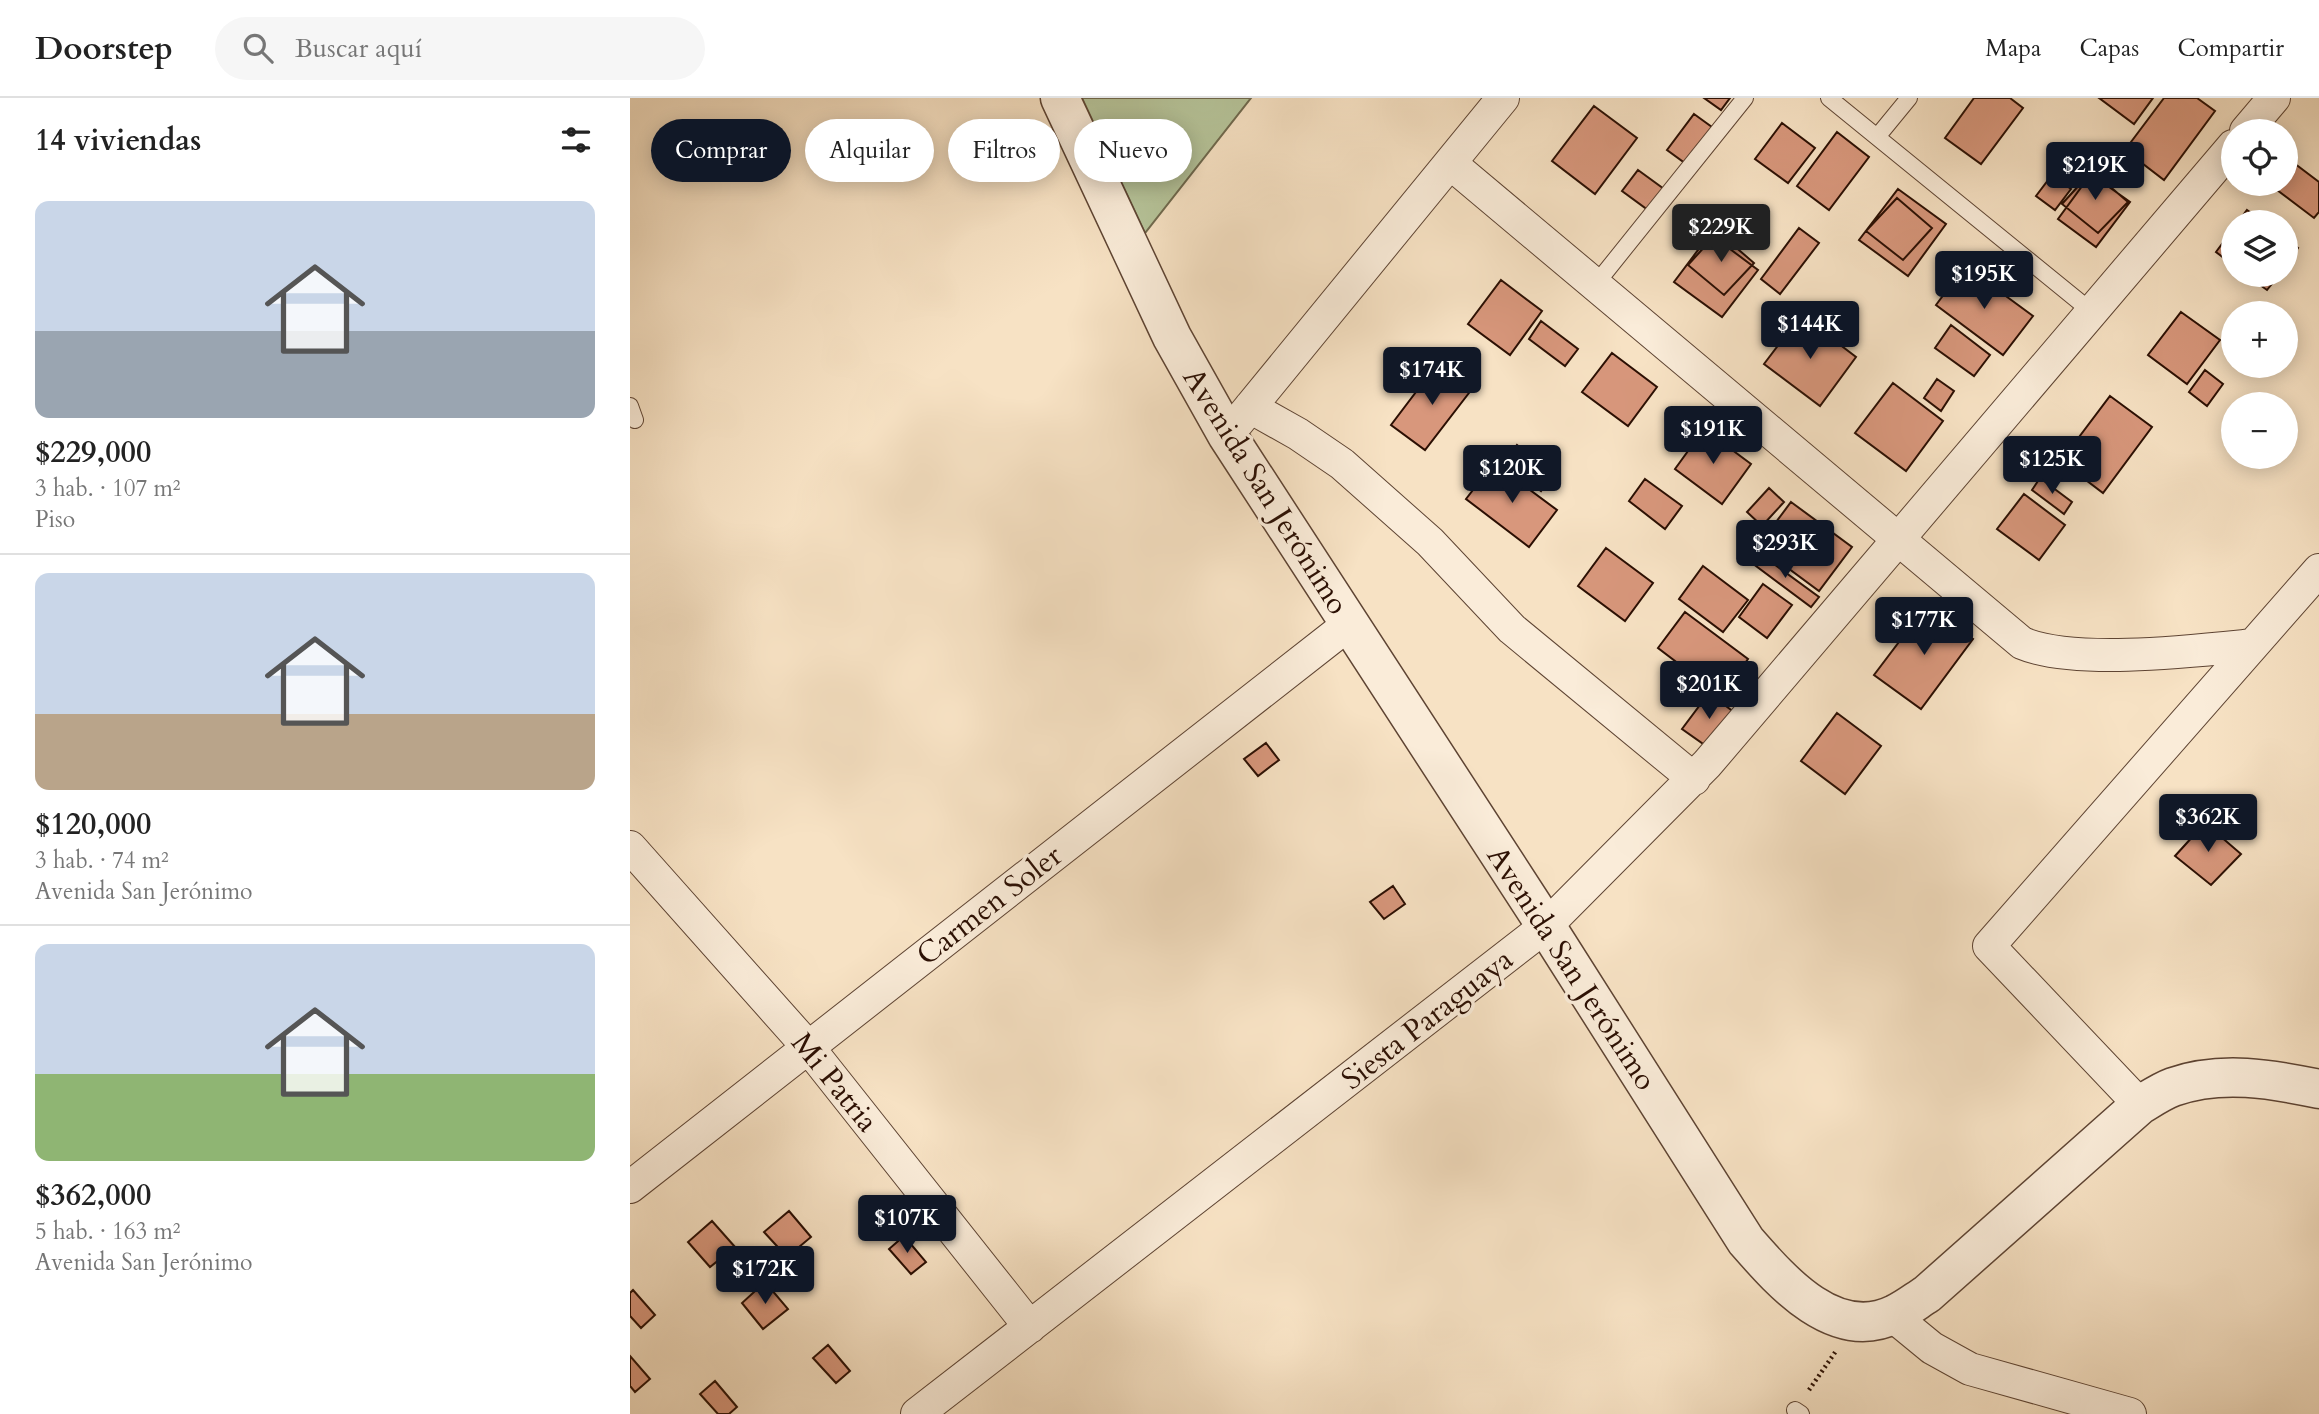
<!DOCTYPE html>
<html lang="es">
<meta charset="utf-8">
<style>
:root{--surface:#fff;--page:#f6f6f6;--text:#222;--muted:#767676;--line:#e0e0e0;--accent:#111827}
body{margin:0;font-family:Cardo,serif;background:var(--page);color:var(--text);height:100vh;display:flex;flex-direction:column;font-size:26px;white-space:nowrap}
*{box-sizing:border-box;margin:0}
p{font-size:23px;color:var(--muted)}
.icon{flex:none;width:38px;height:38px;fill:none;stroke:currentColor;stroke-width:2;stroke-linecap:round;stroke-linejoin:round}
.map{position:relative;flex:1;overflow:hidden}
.sheet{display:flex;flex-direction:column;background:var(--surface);width:630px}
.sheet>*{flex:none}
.top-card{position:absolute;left:21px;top:21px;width:665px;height:63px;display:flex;gap:14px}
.tools{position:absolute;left:1591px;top:21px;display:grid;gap:14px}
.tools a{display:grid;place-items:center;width:77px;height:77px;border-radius:50%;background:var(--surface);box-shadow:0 4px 18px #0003;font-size:35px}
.price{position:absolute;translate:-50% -60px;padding:0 16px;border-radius:7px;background:var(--accent);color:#fff;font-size:23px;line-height:46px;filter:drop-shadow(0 2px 4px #0008)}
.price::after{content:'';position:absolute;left:50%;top:42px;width:21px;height:16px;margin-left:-10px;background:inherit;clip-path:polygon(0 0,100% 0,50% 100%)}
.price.current{background:#222;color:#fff}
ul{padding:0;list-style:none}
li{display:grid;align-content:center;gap:14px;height:371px;padding:0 35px}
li+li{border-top:2px solid var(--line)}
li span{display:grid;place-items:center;height:217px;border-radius:14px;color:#555}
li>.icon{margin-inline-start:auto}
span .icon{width:126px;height:126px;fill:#fffc;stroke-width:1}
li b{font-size:30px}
h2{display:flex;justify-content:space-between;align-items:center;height:84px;padding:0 35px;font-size:30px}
.tag{padding:0 24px;border-radius:32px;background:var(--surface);box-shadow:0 4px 18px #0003;font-size:24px;line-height:63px}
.tag.current{background:var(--accent);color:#fff}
header{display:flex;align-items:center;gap:42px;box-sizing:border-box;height:98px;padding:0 35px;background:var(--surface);border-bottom:2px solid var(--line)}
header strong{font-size:33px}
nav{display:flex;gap:38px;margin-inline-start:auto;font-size:24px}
.search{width:490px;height:63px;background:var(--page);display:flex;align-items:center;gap:18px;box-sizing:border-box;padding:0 24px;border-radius:38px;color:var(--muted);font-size:26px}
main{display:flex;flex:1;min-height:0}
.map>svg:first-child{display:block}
</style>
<header>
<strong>Doorstep</strong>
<div class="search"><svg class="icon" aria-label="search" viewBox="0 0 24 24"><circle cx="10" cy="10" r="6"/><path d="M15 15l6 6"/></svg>Buscar aquí</div>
<nav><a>Mapa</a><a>Capas</a><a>Compartir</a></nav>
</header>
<main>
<section class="sheet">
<h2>14 viviendas<svg class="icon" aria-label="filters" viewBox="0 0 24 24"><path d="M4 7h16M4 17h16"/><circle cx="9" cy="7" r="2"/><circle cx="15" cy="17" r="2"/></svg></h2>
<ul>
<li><span style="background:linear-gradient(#c9d6e8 60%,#9aa5b1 0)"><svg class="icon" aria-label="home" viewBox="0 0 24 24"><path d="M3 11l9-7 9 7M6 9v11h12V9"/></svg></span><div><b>$229,000</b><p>3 hab. · 107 m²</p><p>Piso</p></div></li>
<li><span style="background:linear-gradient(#c9d6e8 65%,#b9a48a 0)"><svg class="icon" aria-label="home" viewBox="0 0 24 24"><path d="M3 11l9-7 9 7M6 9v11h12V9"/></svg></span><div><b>$120,000</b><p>3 hab. · 74 m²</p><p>Avenida San Jerónimo</p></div></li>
<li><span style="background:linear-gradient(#c9d6e8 60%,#8fb573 0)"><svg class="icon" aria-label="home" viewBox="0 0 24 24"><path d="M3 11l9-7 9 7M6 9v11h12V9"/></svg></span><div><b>$362,000</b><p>5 hab. · 163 m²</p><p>Avenida San Jerónimo</p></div></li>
</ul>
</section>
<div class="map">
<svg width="1689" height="1316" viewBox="0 0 1689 1316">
<rect width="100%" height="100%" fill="#f7e2c4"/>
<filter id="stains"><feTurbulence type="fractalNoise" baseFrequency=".00286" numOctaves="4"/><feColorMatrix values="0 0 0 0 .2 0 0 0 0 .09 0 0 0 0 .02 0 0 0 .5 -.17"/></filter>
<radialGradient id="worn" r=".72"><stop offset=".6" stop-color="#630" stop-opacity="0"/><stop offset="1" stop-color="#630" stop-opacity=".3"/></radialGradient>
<path fill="#b6c49a" stroke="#706a4e" stroke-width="2" d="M452 0H621L515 135Z"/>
<path fill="#d8977c" stroke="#2b0f03" stroke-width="2" d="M1074 0H1100L1091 12Z
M1344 0H1380L1393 10 1351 66 1315 40Z
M1469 0H1523L1504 26Z
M1534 0H1567L1585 13 1534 82 1495 52Z
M964 8 1007 40 965 96 922 63Z
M1064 16 1086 32 1059 68 1037 52Z
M1152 25 1185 50 1158 85 1125 61Z
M1207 34 1239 59 1199 112 1167 88Z
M1656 59 1689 84V114L1684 120 1639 86H1656Z
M1008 72 1034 91 1018 112 992 93Z
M1462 73 1498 104 1468 135 1432 106Z
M1461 76 1500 104 1466 149 1428 121Z
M1422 77 1441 91 1425 112 1406 98Z
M1268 91 1316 126 1278 178 1229 142Z
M1267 100 1302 130 1273 162 1236 133Z
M1617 112 1634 124H1608Z
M1169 130 1189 145 1150 196 1131 181Z
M1603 131V167L1586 154Z
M1088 134 1124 165 1094 197 1058 167Z
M1080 136 1128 172 1092 219 1044 184Z
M1656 140 1668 150 1656 167Z
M1335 168 1403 218 1373 257 1306 207Z
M1616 177H1649L1637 192Z
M871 182 912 213 880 257 838 226Z
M1551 214 1590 242 1557 286 1518 257Z
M1171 217 1226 259 1190 308 1134 266Z
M911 223 948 251 935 268 899 241Z
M1321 227 1360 257 1344 278 1305 250Z
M982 255 1027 289 998 328 952 294Z
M808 265 842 291 795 352 761 327Z
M1575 272 1593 286 1577 308 1559 294Z
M1307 281 1324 293 1311 313 1294 300Z
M1263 285 1313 323 1276 373 1225 335Z
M1480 298 1522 329 1473 395 1431 363Z
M1074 331 1121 366 1092 406 1045 371Z
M887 347 924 375 911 393 873 365Z
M864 365 927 412 899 449 836 401Z
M1410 380 1442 404 1434 416 1402 392Z
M1015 381 1052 408 1035 431 999 403Z
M1139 390 1154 404 1132 428 1117 414Z
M1394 396 1435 427 1409 462 1367 431Z
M1161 404 1222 449 1189 493 1128 448Z
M976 450 1023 485 995 523 948 488Z
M1129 455 1189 499 1181 509 1122 465Z
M1073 468 1118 502 1093 534 1049 501Z
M1133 486 1162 507 1137 540 1109 519Z
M1297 507 1343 541 1291 611 1244 577Z
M1055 514 1118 561 1091 598 1028 550Z
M1079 595 1105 615 1079 650 1052 631Z
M1207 615 1251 648 1215 696 1171 663Z
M636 645 649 662 628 678 614 661Z
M1575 725 1611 756 1581 787 1545 758Z
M763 788 775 806 754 821 740 804Z
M159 1113 181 1139 157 1159 134 1134Z
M82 1123 105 1149 80 1169 58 1144Z
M274 1138 296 1164 281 1176 259 1151Z
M135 1184 158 1211 133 1231 112 1205Z
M3 1192 25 1217 11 1230 0 1218V1195Z
M198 1247 220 1273 206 1285 183 1260Z
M0 1258 20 1281 5 1294 0 1288Z
M85 1283 107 1309 99 1316H88L70 1296Z"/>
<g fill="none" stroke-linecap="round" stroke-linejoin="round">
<defs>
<path id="service" d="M1199 0 1462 214
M1247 39 1279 0
M965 187 1115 0
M0 308 5 322
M1165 1312 1171 1316"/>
<path id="minor" d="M1616 33 1644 0
M820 65 1392 545C1444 567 1564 553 1623 547
M620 309 668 336 712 366 800 444 882 531 1064 681
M608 324 873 0
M0 749 178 949 400 1229
M1510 1007 1359 848 1689 472
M0 1089 719 526
M1263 1218 1302 1250 1340 1271 1500 1316
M287 1316 916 828 1077 666 1603 48"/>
<path id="tertiary" d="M430 0 542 239 597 337 916 828 1116 1143C1151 1183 1205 1246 1265 1216 1276 1211 1286 1203 1297 1196L1510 1007C1520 1001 1532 993 1543 989 1591 972 1642 981 1689 991"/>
</defs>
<use href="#service" stroke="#5e4433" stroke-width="18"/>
<use href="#minor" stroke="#5e4433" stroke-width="34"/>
<use href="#tertiary" stroke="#5e4433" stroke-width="41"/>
<path stroke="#2b0f03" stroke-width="4.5" stroke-dasharray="2 3.5" stroke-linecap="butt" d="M1179 1292 1206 1253"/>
<use href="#service" stroke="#faecd9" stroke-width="16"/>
<use href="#minor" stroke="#faecd9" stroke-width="32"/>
<use href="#tertiary" stroke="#faecd9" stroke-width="38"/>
</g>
<g text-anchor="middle" stroke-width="7" stroke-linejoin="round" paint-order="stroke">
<g font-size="30" fill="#2b0f03" stroke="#faecd9">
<text transform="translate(636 393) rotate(58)" y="10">Avenida San Jerónimo</text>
<text transform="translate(359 807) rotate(-38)" y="10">Carmen Soler</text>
<text transform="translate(942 870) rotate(57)" y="10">Avenida San Jerónimo</text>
<text transform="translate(797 921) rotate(-38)" y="10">Siesta Paraguaya</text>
<text transform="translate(205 984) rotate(51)" y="10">Mi Patria</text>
</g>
</g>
<rect width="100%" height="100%" filter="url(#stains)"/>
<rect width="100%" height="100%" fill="url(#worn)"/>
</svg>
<div class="tools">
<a><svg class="icon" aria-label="locate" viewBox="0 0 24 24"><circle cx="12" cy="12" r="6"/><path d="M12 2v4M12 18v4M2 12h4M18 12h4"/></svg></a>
<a><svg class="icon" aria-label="layers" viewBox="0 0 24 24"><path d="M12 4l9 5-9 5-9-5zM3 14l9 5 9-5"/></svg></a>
<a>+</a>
<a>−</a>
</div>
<b class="price" style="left:1465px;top:104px">$219K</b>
<b class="price current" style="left:1091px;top:166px">$229K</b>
<b class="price" style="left:1354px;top:213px">$195K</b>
<b class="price" style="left:1180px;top:263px">$144K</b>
<b class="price" style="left:802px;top:309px">$174K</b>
<b class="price" style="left:1083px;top:368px">$191K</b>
<b class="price" style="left:1422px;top:398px">$125K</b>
<b class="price" style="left:882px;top:407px">$120K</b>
<b class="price" style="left:1155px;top:482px">$293K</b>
<b class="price" style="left:1294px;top:559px">$177K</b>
<b class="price" style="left:1079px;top:623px">$201K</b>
<b class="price" style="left:1578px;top:756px">$362K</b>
<b class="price" style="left:277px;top:1157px">$107K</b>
<b class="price" style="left:135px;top:1208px">$172K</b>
<div class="top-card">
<a class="tag current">Comprar</a>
<a class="tag">Alquilar</a>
<a class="tag">Filtros</a>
<a class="tag">Nuevo</a>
</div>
</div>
</main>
